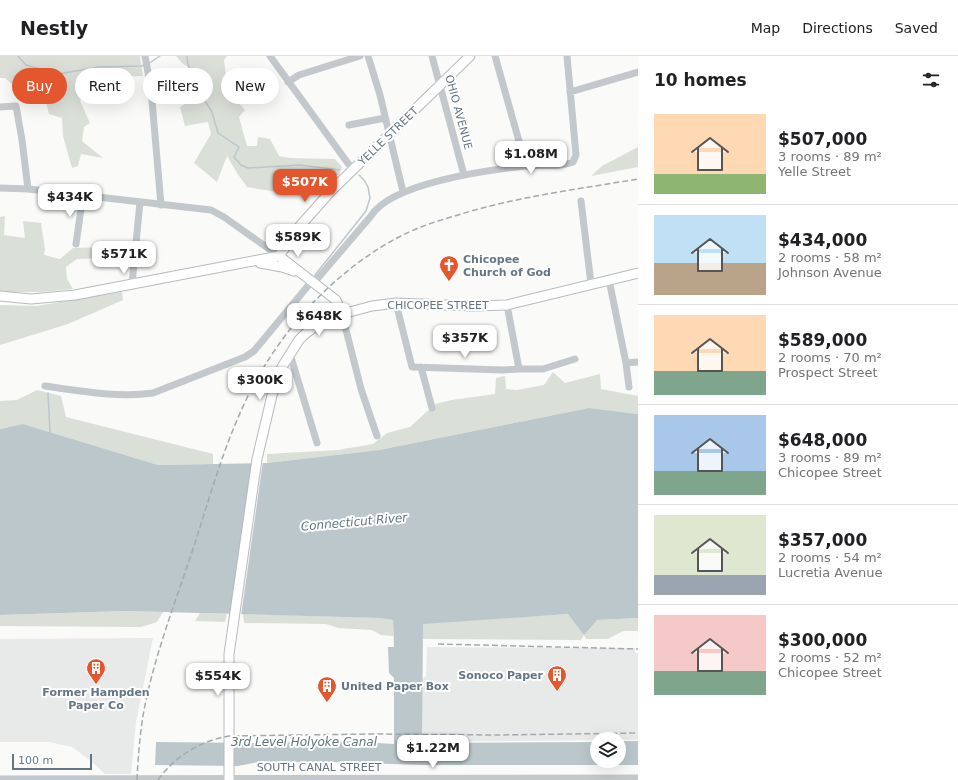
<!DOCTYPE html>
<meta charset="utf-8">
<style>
:root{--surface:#fff;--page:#f6f6f6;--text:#202124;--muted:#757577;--line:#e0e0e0;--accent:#e4572e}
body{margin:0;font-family:"DejaVu Sans",sans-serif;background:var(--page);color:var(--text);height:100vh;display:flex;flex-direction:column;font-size:15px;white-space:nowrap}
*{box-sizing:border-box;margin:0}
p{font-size:13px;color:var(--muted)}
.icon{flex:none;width:22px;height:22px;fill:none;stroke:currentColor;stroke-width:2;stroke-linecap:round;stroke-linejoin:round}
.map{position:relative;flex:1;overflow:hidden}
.details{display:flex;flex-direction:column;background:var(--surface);width:320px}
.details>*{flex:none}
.top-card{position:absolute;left:12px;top:12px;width:380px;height:36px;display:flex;gap:8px}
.fabs{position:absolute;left:590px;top:676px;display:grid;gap:8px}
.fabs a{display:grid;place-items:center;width:36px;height:36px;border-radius:50%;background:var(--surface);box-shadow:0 4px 16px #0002;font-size:20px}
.scale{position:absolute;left:12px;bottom:10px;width:80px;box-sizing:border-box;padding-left:4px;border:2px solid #657683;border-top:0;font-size:11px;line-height:14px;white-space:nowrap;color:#657683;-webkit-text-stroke:3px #fff;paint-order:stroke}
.price{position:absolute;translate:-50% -34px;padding:0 9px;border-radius:8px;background:#fff;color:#222;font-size:13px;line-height:26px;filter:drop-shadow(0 1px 2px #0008)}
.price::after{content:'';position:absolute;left:50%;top:24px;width:12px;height:9px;margin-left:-6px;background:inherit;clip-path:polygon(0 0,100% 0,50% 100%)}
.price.selected{background:var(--accent);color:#fff}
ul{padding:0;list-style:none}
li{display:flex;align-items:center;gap:12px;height:100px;padding:0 16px}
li+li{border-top:1px solid var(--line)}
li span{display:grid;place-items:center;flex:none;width:112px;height:80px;border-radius:0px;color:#555}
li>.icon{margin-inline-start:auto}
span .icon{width:48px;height:48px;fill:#fffc;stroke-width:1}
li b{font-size:17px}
h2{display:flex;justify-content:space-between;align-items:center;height:48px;padding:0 16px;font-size:17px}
.chip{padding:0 14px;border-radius:18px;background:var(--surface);box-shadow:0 4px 16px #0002;font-size:14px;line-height:36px}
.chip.selected{background:var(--accent);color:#fff}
header{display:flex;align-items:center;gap:24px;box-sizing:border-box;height:56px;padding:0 20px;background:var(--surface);border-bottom:1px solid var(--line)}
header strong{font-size:19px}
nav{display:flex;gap:22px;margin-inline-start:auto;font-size:14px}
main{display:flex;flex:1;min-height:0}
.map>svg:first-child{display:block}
</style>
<header>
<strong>Nestly</strong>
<nav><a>Map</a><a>Directions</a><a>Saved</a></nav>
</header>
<main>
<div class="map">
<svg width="638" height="724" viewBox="0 0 638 724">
<rect width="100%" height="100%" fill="#fafaf8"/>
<path fill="#e8e9e9" d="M153 582 136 666 131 718H105L91 705 72 691 49 686H0V583Z
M427 591 635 592V597H638V684L597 683V684L421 686 419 625 426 620Z"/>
<path fill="#dadfd7" d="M0 0H140L143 20 97 21 80 45 90 67 84 71 82 85 103 102 81 98 78 110 72 112 63 80 62 62 49 58 45 42 23 38 5 22H0Z
M176 0H227L224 4 226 20 231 38 245 54 239 61 247 90H257L258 81 270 83 279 100 290 102 335 103 342 111 339 119 288 113 298 135 283 137 247 131 237 117 227 100 217 126 194 107 211 78 208 66 185 70 180 51 194 42V15L182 7Z
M638 91V111L591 120 602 110Z
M5 160 4 179 25 182 23 165 41 167 45 193 44 199 60 203 73 192 109 191 105 202 77 203 66 211 67 223 73 233 41 236H0V161Z
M122 236 123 244 68 268 0 289V249L36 250Z
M553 316 565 327 600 318 601 333 638 340V358L589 352 379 394 267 407V398L338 394 373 388 387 377 410 371 435 348 452 344 495 338 496 322 505 320 506 333 517 334 544 329Z
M37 334 61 340 66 361 213 398V408L158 409 23 368 0 373V345L17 344Z
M126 555 163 556 157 566 141 571 0 570V559Z
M200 557 227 558 225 566 195 565Z
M243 558 379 562 393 564V580L381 579 372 574 338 572 326 568 244 567Z
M568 558 597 564 638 562V575H623L608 583H586L584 579 581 584 423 583V567Z"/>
<path fill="#bbc7cb" d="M589 352 638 358V562L597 564 584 579 568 558 423 568 422 687 597 686V705H619V685H638V709H421L332 706H272L263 705 238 710 155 709 156 686 261 687 343 685 394 688V622L389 617 388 591H394L393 564 379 562 126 555 0 559V373L23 368 158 409 267 407 379 394Z"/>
<path fill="#fafaf8" d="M252 405H263L241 560H230Z"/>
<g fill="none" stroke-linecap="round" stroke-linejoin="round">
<path stroke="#bbc7cb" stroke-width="1.5" d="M18 0 26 9 58 18 99 11 142 10 144 9
M187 0 188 8 195 29 212 56 218 77 239 91 234 101 241 109 248 112 300 109 340 114
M148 8 160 0
M315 219 366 155 370 142 368 131 364 124 359 119
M48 337 50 377"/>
<defs>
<path id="major" d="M279 200 300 170 331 135 470 0
M279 200 336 244 342 258
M260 207 282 211 294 215
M0 240 31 243 75 239 279 200
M229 724V598L257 403 274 331 282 311 299 284 305 278 317 269 342 258 372 250 396 247 473 250 507 249 638 217"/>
</defs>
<use href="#major" stroke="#b5babe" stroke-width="11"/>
<path stroke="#c3c8cc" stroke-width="7" d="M145 0 151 33 161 149
M270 0 347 106 353 113
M368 0 380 39 403 136
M432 0 464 119
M495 0 526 110
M288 26 299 19 360 0
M570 36 638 16
M0 51 16 50 22 84 28 133
M349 69 385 62
M0 132 28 133 211 154 224 161 279 200
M581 145 591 228
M76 188 83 139
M609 224 626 307 629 331
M132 228 140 146
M396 247 412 311 503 314 519 313
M507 249 519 313H543L575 303
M342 258 361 333 377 380
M290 298 317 387
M626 307 638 306
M421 311 432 352
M45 330C79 335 120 342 153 337L245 301 254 295 312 225 318 222 371 160C391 127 488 114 525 110 540 108 559 112 573 106L576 99 567 0
M0 723 638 722"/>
<use href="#major" stroke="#fff" stroke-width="9"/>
<path stroke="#a2aab0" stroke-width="1.5" stroke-dasharray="6 3" stroke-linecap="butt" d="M438 588 638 593
M137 724C138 701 140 677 144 654 155 597 177 542 195 487 209 443 222 397 241 355 272 284 328 219 397 182 415 172 437 165 458 159 515 141 579 133 638 123
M158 724C175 700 200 685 229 680L373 678 496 679 638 677"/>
</g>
<defs>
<symbol id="church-pin" viewBox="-11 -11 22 30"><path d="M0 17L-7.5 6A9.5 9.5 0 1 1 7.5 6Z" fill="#e4572e" stroke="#fff"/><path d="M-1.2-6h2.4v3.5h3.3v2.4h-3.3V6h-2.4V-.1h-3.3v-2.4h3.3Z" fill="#fff"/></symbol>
<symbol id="building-pin" viewBox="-11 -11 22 30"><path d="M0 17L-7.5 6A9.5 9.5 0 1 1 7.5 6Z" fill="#e4572e" stroke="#fff"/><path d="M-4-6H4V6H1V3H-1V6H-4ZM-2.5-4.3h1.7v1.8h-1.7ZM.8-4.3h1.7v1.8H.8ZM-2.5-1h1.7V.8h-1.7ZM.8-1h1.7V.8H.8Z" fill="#fff"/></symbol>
</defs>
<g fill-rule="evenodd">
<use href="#church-pin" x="438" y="198" width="22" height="30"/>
<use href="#building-pin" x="85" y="601" width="22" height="30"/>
<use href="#building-pin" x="546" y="608" width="22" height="30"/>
<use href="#building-pin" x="316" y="619" width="22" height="30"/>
</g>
<g text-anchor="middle" stroke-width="4" stroke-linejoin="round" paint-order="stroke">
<g font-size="11" fill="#657683" stroke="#fff">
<text transform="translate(459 56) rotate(75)" y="4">OHIO AVENUE</text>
<text transform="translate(388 80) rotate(-44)" y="4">YELLE STREET</text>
<text x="438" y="253">CHICOPEE STREET</text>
<text x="319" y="715">SOUTH CANAL STREET</text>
</g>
<g font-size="11" font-weight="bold" fill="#657683" stroke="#fff" text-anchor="start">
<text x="463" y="207">Chicopee<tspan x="463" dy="13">Church of God</tspan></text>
<text x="543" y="623" text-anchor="end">Sonoco Paper</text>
<text x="341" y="634">United Paper Box</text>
<text x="96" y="640" text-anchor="middle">Former Hampden<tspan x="96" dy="13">Paper Co</tspan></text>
</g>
<g font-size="12" font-style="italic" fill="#60757c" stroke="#fff">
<text transform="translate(354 466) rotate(-5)" y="4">Connecticut River</text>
<text x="304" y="690">3rd Level Holyoke Canal</text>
</g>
</g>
</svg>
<div class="fabs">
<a><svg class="icon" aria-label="layers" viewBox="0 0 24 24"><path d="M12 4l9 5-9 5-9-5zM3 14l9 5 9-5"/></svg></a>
</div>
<div class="scale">100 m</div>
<b class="price" style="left:531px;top:119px">$1.08M</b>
<b class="price selected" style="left:305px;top:147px">$507K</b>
<b class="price" style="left:70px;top:162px">$434K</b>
<b class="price" style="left:298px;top:202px">$589K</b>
<b class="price" style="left:124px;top:219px">$571K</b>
<b class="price" style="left:319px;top:281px">$648K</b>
<b class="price" style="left:465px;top:303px">$357K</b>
<b class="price" style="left:260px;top:345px">$300K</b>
<b class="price" style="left:218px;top:641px">$554K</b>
<b class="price" style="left:433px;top:713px">$1.22M</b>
<div class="top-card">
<a class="chip selected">Buy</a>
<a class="chip">Rent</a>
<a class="chip">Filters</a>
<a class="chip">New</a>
</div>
</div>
<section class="details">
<h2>10 homes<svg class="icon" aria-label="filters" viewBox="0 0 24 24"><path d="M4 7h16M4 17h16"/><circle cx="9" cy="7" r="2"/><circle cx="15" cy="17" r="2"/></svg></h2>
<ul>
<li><span style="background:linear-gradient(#ffd9b3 75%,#8fb573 0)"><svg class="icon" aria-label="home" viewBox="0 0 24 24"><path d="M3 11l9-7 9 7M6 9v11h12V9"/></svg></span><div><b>$507,000</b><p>3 rooms · 89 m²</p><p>Yelle Street</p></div></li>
<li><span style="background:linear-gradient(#bfe0f5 60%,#b9a48a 0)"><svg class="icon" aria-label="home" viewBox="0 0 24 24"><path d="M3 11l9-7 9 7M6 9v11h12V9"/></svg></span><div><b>$434,000</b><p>2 rooms · 58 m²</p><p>Johnson Avenue</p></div></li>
<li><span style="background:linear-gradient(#ffd9b3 70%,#7fa58c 0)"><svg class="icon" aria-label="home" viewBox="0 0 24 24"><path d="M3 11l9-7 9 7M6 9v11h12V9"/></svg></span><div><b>$589,000</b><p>2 rooms · 70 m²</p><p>Prospect Street</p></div></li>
<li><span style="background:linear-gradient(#a9c7e8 70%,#7fa58c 0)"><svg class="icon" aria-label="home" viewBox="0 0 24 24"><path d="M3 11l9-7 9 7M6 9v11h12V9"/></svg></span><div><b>$648,000</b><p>3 rooms · 89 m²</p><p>Chicopee Street</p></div></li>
<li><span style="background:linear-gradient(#dfe7d0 75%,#9aa5b1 0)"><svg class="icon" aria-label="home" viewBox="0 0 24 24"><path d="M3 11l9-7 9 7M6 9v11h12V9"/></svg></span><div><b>$357,000</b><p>2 rooms · 54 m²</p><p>Lucretia Avenue</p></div></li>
<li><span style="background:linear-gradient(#f6c9c9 70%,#7fa58c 0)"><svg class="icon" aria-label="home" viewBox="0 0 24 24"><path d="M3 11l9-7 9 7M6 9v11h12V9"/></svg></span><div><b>$300,000</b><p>2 rooms · 52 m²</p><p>Chicopee Street</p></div></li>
</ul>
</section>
</main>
